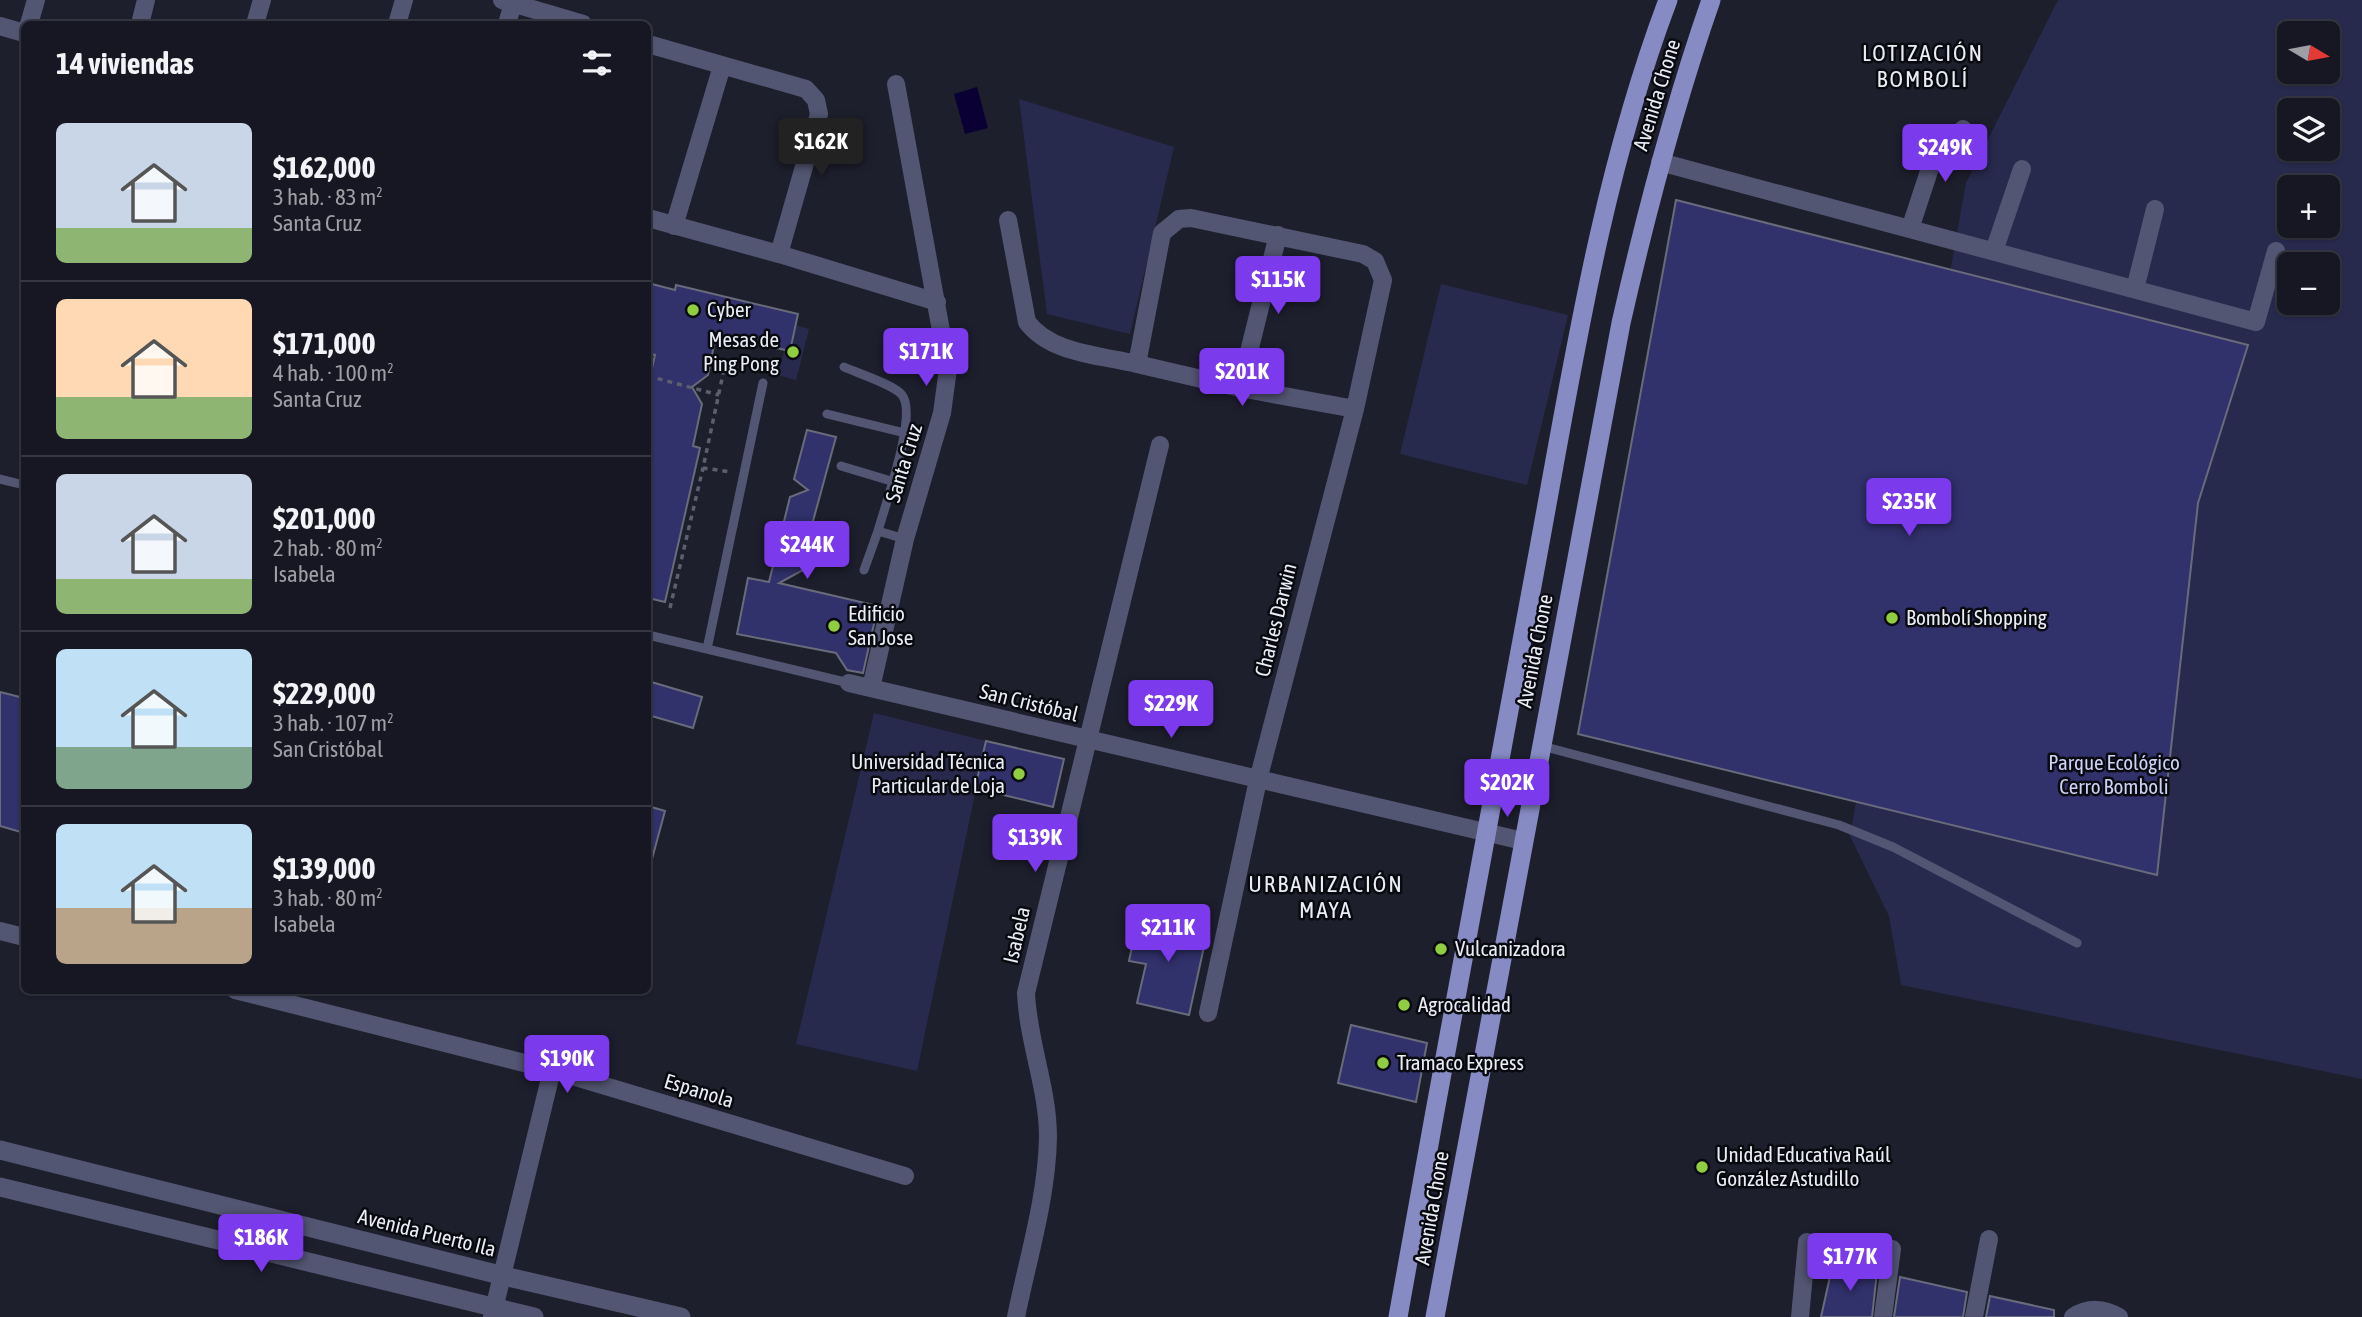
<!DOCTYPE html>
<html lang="es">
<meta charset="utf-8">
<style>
:root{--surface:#161722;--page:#1f202a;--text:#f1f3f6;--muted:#9e9fa5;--line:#353640;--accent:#7c3aed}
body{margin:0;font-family:"Asap Condensed",sans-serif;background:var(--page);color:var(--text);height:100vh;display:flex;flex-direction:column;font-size:26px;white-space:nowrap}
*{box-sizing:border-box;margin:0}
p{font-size:23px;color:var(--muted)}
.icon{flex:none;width:38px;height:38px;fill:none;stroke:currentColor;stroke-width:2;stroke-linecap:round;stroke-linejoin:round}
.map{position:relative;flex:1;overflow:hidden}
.panel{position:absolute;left:21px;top:21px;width:630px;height:973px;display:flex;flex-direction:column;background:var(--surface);border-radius:10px;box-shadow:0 2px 5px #0004,0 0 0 2px var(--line)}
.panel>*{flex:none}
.needle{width:46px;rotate:100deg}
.tools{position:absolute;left:2277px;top:21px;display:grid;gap:14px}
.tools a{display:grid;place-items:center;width:63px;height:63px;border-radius:10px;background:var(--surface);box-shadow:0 2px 5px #0004,0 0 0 2px var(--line);font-size:35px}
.price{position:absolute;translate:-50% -60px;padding:0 16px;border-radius:7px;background:var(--accent);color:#fff;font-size:23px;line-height:46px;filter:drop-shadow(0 2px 4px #0008)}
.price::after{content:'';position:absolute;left:50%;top:42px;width:21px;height:16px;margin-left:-10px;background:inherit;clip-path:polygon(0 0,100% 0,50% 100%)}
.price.selected{background:#222;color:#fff}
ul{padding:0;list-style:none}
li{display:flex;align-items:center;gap:21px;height:175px;padding:0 35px}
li+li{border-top:2px solid var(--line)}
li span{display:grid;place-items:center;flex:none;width:196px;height:140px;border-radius:10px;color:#555}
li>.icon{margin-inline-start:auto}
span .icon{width:84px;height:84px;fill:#fffc;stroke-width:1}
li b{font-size:30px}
h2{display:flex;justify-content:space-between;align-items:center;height:84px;padding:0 35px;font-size:30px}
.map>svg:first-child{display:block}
</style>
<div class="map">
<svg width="2362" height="1317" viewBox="0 0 2362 1317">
<rect width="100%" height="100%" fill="#1e1f2d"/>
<path fill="#282a4d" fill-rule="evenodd" d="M2058 0H2362V1079L1901 985 1889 916 1850 836 1966 183ZM2289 33H2328V72H2289ZM2289 110H2328V149H2289ZM2289 187H2328V226H2289ZM2289 264H2328V303H2289Z
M1019 99 1174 147 1130 334 1047 314Z
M1441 284 1568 315 1527 485 1400 454Z
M791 324 809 329 796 380 778 375Z
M874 713 986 741 917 1071 796 1044Z"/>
<path fill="#0a0034" d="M977 87 988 128 965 134 954 94Z"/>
<path fill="#31316c" stroke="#696b7b" stroke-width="2" d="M1676 200 2248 345 2198 503 2157 875 1578 734Z
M648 283 675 290 676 285 798 314 790 351 716 335 708 375 692 387 702 404 693 446 700 448 665 602 648 598V386L655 355 648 353Z
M807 430 836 437 801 565 803 570 779 583 878 606 863 673 847 670 836 653 737 634 748 578 769 582 790 497 808 490 794 479Z
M648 681 702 697 693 728 648 715Z
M0 692 24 698V833L0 826Z
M986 741 1064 759 1053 807 975 788Z
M648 806 665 811 652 859H648Z
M1138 918 1207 933 1189 1015 1137 1003 1146 964 1129 961Z
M1351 1025 1427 1043 1416 1102 1338 1083Z
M1833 1263 1877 1272 1872 1317H1821Z
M1900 1277 1967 1292 1963 1317H1894Z
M1990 1296 2054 1310V1317H1986Z"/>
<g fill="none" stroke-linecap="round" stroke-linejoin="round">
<path stroke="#5e5f6c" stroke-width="3.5" stroke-dasharray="5 5" stroke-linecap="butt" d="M726 360 703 468 731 472
M648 376 719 395
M670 608 703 468"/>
<path stroke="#535672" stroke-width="9" d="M844 367C857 373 895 385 902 395 918 415 885 505 878 531L905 539
M827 414 905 433
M841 466 891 481
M0 479 24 485
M864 570 878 531
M648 635 849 683
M707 649 763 383
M1542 746 1839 825 1893 847 2077 943"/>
<path stroke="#535672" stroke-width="18" d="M502 0 583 24
M29 24 36 0
M140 24 146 0
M255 24 262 0
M397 24 404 0
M507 24 513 3
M0 26 24 33
M648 44 806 89 816 100 819 114 779 254
M1660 162 2256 322 2276 251
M648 218 779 254 937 302
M1008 220 1027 322C1051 354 1100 355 1137 364L1162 233 1179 219 1191 218 1363 254 1375 261 1383 280 1355 409 1258 780 1208 1013
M674 226 722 66
M1910 229 1933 159 1963 129
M1994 251 2022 169
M2135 289 2155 209
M1137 364 1240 388 1355 409
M1240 388 1278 235
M849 683 1523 841
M871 688 905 539 942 413 948 369 896 84
M0 931 24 937
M235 990 552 1070 905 1176
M492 1317 552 1070
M1016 1317C1028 1258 1047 1197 1048 1137 1048 1088 1028 1042 1026 993L1160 445
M1800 1317 1807 1242
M1883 1317 1892 1249
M1974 1317 1989 1239
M2073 1317C2088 1307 2104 1308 2119 1317"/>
<path stroke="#535672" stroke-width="19" d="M0 1150 504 1276 681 1317
M0 1187 534 1317"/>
<path stroke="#868bc4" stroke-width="19" d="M1398 1317C1443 1064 1490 811 1537 559 1572 371 1600 180 1668 0
M1435 1317 1621 323C1646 213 1674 106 1711 0"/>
</g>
<g fill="#90cd41" stroke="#090a0f" stroke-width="2.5">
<circle cx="693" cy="310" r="7"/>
<circle cx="793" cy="352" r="7"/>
<circle cx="1892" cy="618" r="7"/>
<circle cx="834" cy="626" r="7"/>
<circle cx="1019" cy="774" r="7"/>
<circle cx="1441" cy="949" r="7"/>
<circle cx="1404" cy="1005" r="7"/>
<circle cx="1383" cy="1063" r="7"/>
<circle cx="1702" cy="1167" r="7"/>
</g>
<g text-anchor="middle" stroke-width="5" stroke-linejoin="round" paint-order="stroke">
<g font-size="21" fill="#ebedf6" stroke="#090a0f">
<text transform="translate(1657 95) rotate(-73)" y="7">Avenida Chone</text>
<text transform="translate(904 463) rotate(-73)" y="7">Santa Cruz</text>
<text transform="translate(1276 620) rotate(-76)" y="7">Charles Darwin</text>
<text transform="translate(1535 651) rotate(-79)" y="7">Avenida Chone</text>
<text transform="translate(1029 703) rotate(14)" y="7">San Cristóbal</text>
<text transform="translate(1017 935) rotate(-77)" y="7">Isabela</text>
<text transform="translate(699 1091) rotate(17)" y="7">Espanola</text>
<text transform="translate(1432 1208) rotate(-80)" y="7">Avenida Chone</text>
<text transform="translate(427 1233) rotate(14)" y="7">Avenida Puerto Ila</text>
</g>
<g font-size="21" fill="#ebedf6" stroke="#090a0f" text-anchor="start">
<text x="707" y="317">Cyber</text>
<text x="779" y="347" text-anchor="end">Mesas de<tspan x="779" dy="24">Ping Pong</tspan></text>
<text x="848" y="621">Edificio<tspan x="848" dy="24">San Jose</tspan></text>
<text x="1906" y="625">Bombolí Shopping</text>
<text x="1005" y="769" text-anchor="end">Universidad Técnica<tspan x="1005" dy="24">Particular de Loja</tspan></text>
<text x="1455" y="956">Vulcanizadora</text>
<text x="1418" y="1012">Agrocalidad</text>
<text x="1397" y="1070">Tramaco Express</text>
<text x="1716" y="1162">Unidad Educativa Raúl<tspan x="1716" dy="24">González Astudillo</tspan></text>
</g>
<g font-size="21" fill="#cdd2f7" stroke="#090a0f">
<text x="2114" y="770">Parque Ecológico<tspan x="2114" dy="24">Cerro Bomboli</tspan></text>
</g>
<g font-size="23" letter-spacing="2" fill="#ebedf6" stroke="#090a0f">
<text x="1923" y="61">LOTIZACIÓN<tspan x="1923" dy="26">BOMBOLÍ</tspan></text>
<text x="1326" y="892">URBANIZACIÓN<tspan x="1326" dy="26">MAYA</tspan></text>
</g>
</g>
</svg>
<div class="tools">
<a><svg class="needle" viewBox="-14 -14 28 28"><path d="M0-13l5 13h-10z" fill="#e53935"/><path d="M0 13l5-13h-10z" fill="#9e9fa5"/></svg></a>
<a><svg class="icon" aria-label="layers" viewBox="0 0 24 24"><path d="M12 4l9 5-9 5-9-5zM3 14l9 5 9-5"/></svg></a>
<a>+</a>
<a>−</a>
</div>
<b class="price selected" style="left:821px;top:178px">$162K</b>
<b class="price" style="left:1945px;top:184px">$249K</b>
<b class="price" style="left:1278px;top:316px">$115K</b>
<b class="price" style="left:926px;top:388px">$171K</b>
<b class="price" style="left:1242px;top:408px">$201K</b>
<b class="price" style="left:1909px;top:538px">$235K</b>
<b class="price" style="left:807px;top:581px">$244K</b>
<b class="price" style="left:1171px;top:740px">$229K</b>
<b class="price" style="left:1507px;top:819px">$202K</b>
<b class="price" style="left:1035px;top:874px">$139K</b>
<b class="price" style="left:1168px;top:964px">$211K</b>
<b class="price" style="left:567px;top:1095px">$190K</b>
<b class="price" style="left:261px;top:1274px">$186K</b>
<b class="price" style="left:1850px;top:1293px">$177K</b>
<section class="panel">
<h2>14 viviendas<svg class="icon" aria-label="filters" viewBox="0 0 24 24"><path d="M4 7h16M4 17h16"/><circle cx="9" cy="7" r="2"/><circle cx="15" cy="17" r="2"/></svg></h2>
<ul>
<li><span style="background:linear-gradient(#c9d6e8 75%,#8fb573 0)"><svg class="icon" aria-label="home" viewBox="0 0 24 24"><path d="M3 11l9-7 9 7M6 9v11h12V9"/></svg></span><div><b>$162,000</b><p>3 hab. · 83 m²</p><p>Santa Cruz</p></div></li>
<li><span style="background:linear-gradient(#ffd9b3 70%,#8fb573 0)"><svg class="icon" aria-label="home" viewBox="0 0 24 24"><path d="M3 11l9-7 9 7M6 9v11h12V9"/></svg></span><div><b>$171,000</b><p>4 hab. · 100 m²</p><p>Santa Cruz</p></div></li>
<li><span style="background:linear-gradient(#c9d6e8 75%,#8fb573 0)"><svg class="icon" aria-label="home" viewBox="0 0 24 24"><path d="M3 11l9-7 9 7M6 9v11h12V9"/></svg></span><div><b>$201,000</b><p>2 hab. · 80 m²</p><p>Isabela</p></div></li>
<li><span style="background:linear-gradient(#bfe0f5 70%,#7fa58c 0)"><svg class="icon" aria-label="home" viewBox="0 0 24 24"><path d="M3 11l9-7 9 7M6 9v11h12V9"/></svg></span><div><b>$229,000</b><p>3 hab. · 107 m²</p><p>San Cristóbal</p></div></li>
<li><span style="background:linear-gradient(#bfe0f5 60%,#b9a48a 0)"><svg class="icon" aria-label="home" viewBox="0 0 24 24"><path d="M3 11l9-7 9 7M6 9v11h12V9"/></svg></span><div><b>$139,000</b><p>3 hab. · 80 m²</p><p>Isabela</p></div></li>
</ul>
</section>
</div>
